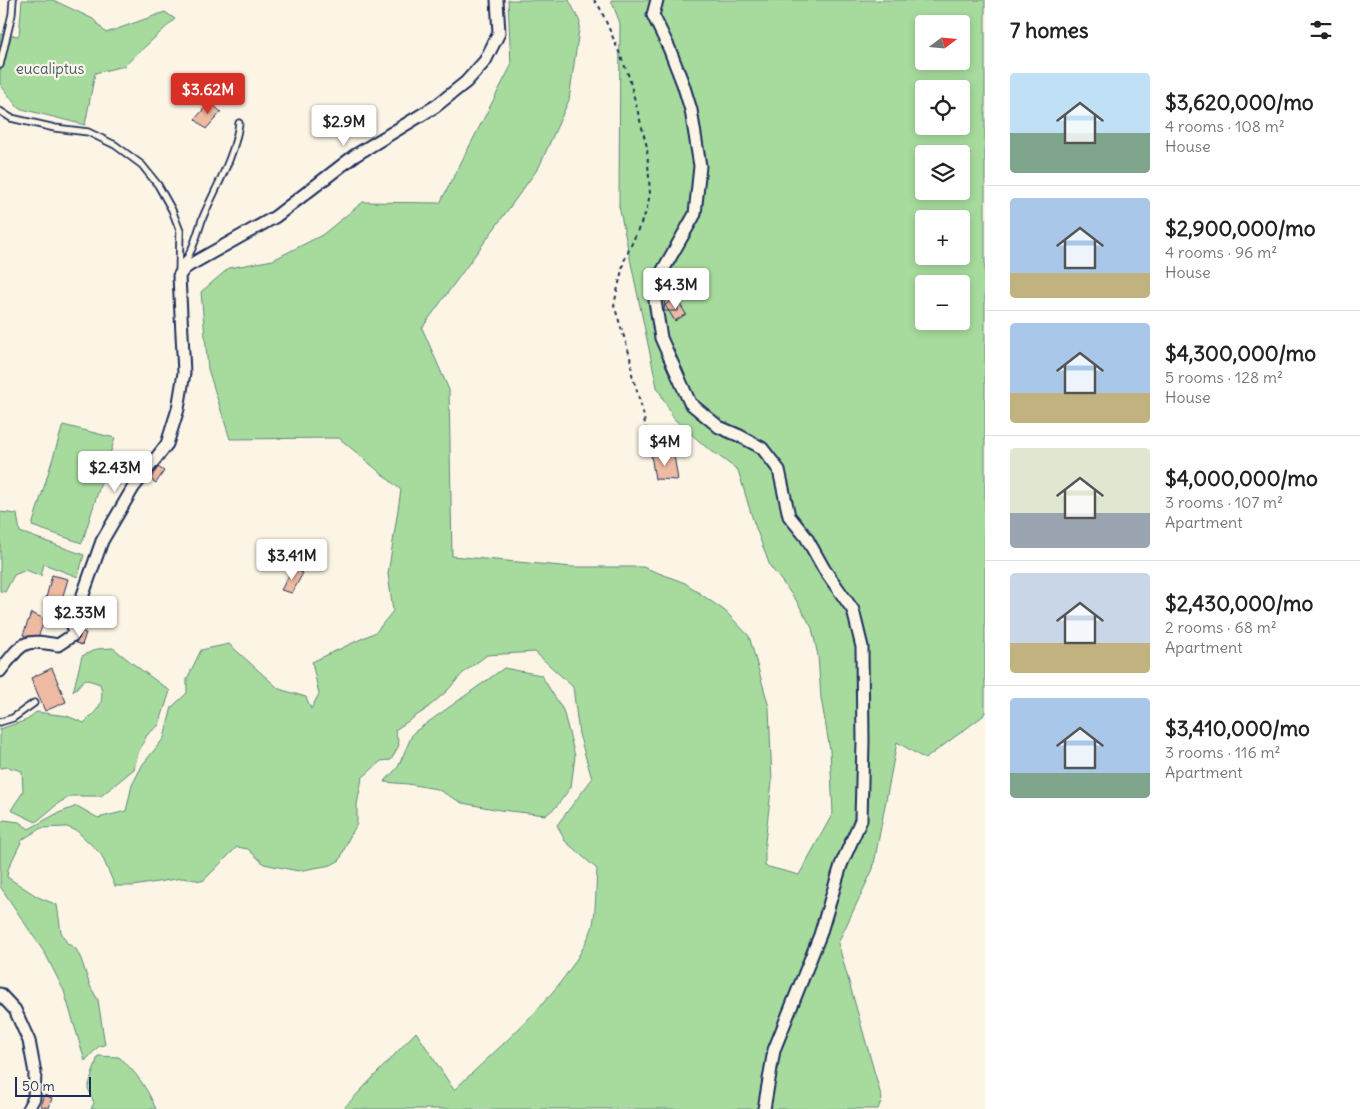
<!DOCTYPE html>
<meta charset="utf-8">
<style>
:root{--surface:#fff;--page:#f2f2f2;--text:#222;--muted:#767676;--line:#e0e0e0;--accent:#d93025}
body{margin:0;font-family:Delius,sans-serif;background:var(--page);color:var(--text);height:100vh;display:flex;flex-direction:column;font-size:19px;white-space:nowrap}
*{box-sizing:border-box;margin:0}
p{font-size:16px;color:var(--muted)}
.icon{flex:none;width:28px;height:28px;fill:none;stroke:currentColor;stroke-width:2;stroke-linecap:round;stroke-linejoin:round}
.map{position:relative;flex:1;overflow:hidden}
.details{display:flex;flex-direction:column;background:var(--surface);width:375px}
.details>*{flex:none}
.needle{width:32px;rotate:74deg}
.fabs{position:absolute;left:915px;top:15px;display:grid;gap:10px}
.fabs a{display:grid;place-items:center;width:55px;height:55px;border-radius:5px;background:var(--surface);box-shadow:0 2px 8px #0003;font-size:25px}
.scale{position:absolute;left:15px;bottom:12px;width:76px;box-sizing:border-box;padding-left:5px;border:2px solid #1b2f5e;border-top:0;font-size:14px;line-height:18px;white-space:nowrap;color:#1b2f5e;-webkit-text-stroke:4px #fcf5e5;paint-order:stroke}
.price{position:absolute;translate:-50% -42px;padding:0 11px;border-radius:5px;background:#fff;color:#222;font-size:16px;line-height:32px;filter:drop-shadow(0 1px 2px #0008)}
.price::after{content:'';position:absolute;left:50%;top:30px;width:15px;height:11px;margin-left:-8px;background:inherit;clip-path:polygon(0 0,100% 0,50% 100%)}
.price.active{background:var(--accent);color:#fff}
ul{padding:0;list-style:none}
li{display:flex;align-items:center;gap:15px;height:125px;padding:0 25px}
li+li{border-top:1px solid var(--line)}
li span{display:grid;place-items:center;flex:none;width:140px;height:100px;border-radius:5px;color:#555}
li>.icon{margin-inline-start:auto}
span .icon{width:60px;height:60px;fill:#fffc;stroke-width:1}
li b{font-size:21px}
h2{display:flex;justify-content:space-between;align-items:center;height:60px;padding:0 25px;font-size:21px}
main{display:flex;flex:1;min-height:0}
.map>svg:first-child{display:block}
</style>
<main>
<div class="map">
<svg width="985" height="1109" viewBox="0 0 985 1109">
<rect width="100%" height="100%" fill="#fcf5e5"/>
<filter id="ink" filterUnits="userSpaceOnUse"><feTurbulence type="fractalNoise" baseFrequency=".02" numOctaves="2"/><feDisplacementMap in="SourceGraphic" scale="10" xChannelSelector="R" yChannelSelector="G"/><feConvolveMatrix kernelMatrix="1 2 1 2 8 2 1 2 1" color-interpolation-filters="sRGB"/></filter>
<g filter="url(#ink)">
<path fill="#a7db9d" stroke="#61857e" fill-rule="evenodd" d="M22 0H53L93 19 106 33 165 12 175 19 124 66 95 73 85 125 18 108 0 84V34L19 36Z
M508 0H569L580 22 569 100 539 167 422 328 449 390 452 556 572 567H643L685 583 725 611 749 636 769 707 772 782 765 842V866L799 875 833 813 830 750 821 698 818 656 812 628 796 600 770 566 753 520 738 470 706 447 674 419 657 387 619 206 620 23 611 0H985V712L983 716 925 759 897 742 873 869 838 943 882 1099 878 1109H343L416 1032 454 1090C500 1046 567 991 591 931 596 920 596 883 597 869L565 841 557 825 592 779 579 734 573 687 535 652 487 655 463 673 447 691 425 710 395 730 399 745 391 760 381 761 362 778 357 805V824L348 840 340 860 331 865 298 871 264 864 248 849 237 847 203 881 182 878 133 886H115L101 854 77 831 67 827 41 828 22 840 8 869 7 877 38 897 57 905 61 932 67 943 76 949 81 959 90 986 98 1000 105 1045 99 1046 85 1061 64 991 46 955 0 886V823L4 820 19 822 29 829 56 814 77 806 98 818 126 811 132 785 143 764 164 738 172 707 187 693V679L201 650 229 644 279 689 306 697 311 709 319 694 312 662 376 632 393 611 388 574 401 490 339 438 230 439 208 369 201 292 229 268 273 260 322 235 363 202 440 203 511 66ZM924 24H961V61H924ZM924 89H961V126H924ZM924 154H961V191H924ZM924 219H961V256H924ZM924 284H961V321H924Z
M63 425 115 438 82 543 32 526Z
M0 512 17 514 20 532 84 555 78 577 44 564 41 576 26 570 14 575 5 592 0 591Z
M113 648 136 666 170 691 159 725 147 735 138 753 134 769 101 796H72L60 802 36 822 11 810 23 792 22 771 8 767 0 768V729L27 720 36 712 67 716 84 723C97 710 106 704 100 684L85 679 73 692 82 656 97 649Z
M504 668 541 675 563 710 575 756 571 787 556 807 546 815 500 810 462 803 437 789 408 784 384 782 398 767 413 733Z
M98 1056 119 1057C136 1072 147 1088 156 1109H91L94 1103 88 1088Z"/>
<path fill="#eebaa1" stroke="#1b2f5e" d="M210 102 221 112 206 129 195 119Z
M695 270 706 276 700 289 688 283Z
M665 297H678V311H664Z
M676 298 686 314 675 321 665 305Z
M651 455H674L678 480 655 479Z
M158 467 164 471 156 483 150 479Z
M293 568 303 573 292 593 281 590Z
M52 575 68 579 61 602 46 598Z
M31 613 45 619 37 640 23 635Z
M78 630 86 633 82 645 74 642Z
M52 668 66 702 45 711 31 678Z
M44 1095 52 1098 49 1108 40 1106Z"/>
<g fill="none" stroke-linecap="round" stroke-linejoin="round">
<defs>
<path id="service" d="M0 65 12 14 13 0
M0 111 11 118 55 128 88 132 115 145 142 165 158 185 172 210 180 231 179 274
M181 266C193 253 197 234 203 217 216 187 235 156 239 123
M0 722 13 718 34 703"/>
<path id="minor" d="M657 0 653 15 669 48 683 84 691 110 700 166 695 214 663 270 655 301 661 338 690 403 719 427 740 436 762 448 779 470 789 516 806 537 824 569 853 610 862 647 863 742 861 820 841 865 820 935 774 1050 764 1109
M0 671C23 643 21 638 58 645L73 635 74 620 102 541 133 488 167 444 178 409 184 373 179 276 184 269 188 266 275 217 354 156 436 106 466 82 485 61 499 33 497 0
M0 994 15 1010 29 1041 35 1073 34 1098 28 1109"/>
</defs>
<use href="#service" stroke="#1b2f5e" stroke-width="9"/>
<use href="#minor" stroke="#1b2f5e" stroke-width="15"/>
<path stroke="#1b2f5e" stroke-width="2" stroke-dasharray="4 4" stroke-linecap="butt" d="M594 0 600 8 611 33 628 74 647 147 650 194 646 212 624 261 614 305 630 356 632 374 643 412 646 430 648 439 652 442"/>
<use href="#service" stroke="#fcf5e5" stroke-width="5.5"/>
<use href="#minor" stroke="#fcf5e5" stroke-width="11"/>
</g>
</g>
<g text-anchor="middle" stroke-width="4.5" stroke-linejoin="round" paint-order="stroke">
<g font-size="15" fill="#3e5a6e" stroke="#fcf5e5">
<text x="50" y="74">eucaliptus</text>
</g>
</g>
</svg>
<div class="fabs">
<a><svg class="needle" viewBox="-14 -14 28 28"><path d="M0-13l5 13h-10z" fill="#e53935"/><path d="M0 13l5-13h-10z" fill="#767676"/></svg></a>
<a><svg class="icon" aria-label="locate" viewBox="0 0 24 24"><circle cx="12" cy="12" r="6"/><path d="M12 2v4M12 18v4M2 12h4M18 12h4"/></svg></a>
<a><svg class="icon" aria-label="layers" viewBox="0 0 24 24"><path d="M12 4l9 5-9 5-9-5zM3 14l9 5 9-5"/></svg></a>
<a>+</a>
<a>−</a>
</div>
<div class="scale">50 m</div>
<b class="price active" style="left:208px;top:115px">$3.62M</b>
<b class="price" style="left:344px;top:147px">$2.9M</b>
<b class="price" style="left:676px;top:310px">$4.3M</b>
<b class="price" style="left:665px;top:467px">$4M</b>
<b class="price" style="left:115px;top:493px">$2.43M</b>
<b class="price" style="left:292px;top:581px">$3.41M</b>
<b class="price" style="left:80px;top:638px">$2.33M</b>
</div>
<section class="details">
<h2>7 homes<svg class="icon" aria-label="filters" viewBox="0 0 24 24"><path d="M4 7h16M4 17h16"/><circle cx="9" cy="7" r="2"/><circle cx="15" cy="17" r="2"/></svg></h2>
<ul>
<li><span style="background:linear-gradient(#bfe0f5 60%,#7fa58c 0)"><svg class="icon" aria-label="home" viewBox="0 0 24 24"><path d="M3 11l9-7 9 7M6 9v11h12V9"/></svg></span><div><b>$3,620,000/mo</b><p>4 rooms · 108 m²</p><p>House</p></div></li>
<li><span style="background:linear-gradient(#a9c7e8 75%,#c2b280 0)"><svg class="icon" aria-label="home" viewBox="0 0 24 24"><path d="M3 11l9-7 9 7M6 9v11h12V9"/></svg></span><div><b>$2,900,000/mo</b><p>4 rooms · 96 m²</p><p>House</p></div></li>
<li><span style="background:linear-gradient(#a9c7e8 70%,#c2b280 0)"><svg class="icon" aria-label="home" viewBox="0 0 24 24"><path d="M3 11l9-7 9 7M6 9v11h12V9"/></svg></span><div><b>$4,300,000/mo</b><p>5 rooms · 128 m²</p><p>House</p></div></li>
<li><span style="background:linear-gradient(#dfe7d0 65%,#9aa5b1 0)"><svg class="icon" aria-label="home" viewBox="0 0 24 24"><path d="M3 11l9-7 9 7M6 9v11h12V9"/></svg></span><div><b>$4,000,000/mo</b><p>3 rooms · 107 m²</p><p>Apartment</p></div></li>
<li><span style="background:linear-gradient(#c9d6e8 70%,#c2b280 0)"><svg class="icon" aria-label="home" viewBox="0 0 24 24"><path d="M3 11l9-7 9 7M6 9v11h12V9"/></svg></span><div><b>$2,430,000/mo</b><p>2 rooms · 68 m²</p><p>Apartment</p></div></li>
<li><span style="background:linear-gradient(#a9c7e8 75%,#7fa58c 0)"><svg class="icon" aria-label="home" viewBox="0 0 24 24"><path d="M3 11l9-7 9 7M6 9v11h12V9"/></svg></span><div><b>$3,410,000/mo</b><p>3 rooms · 116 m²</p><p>Apartment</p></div></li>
</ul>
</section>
</main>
